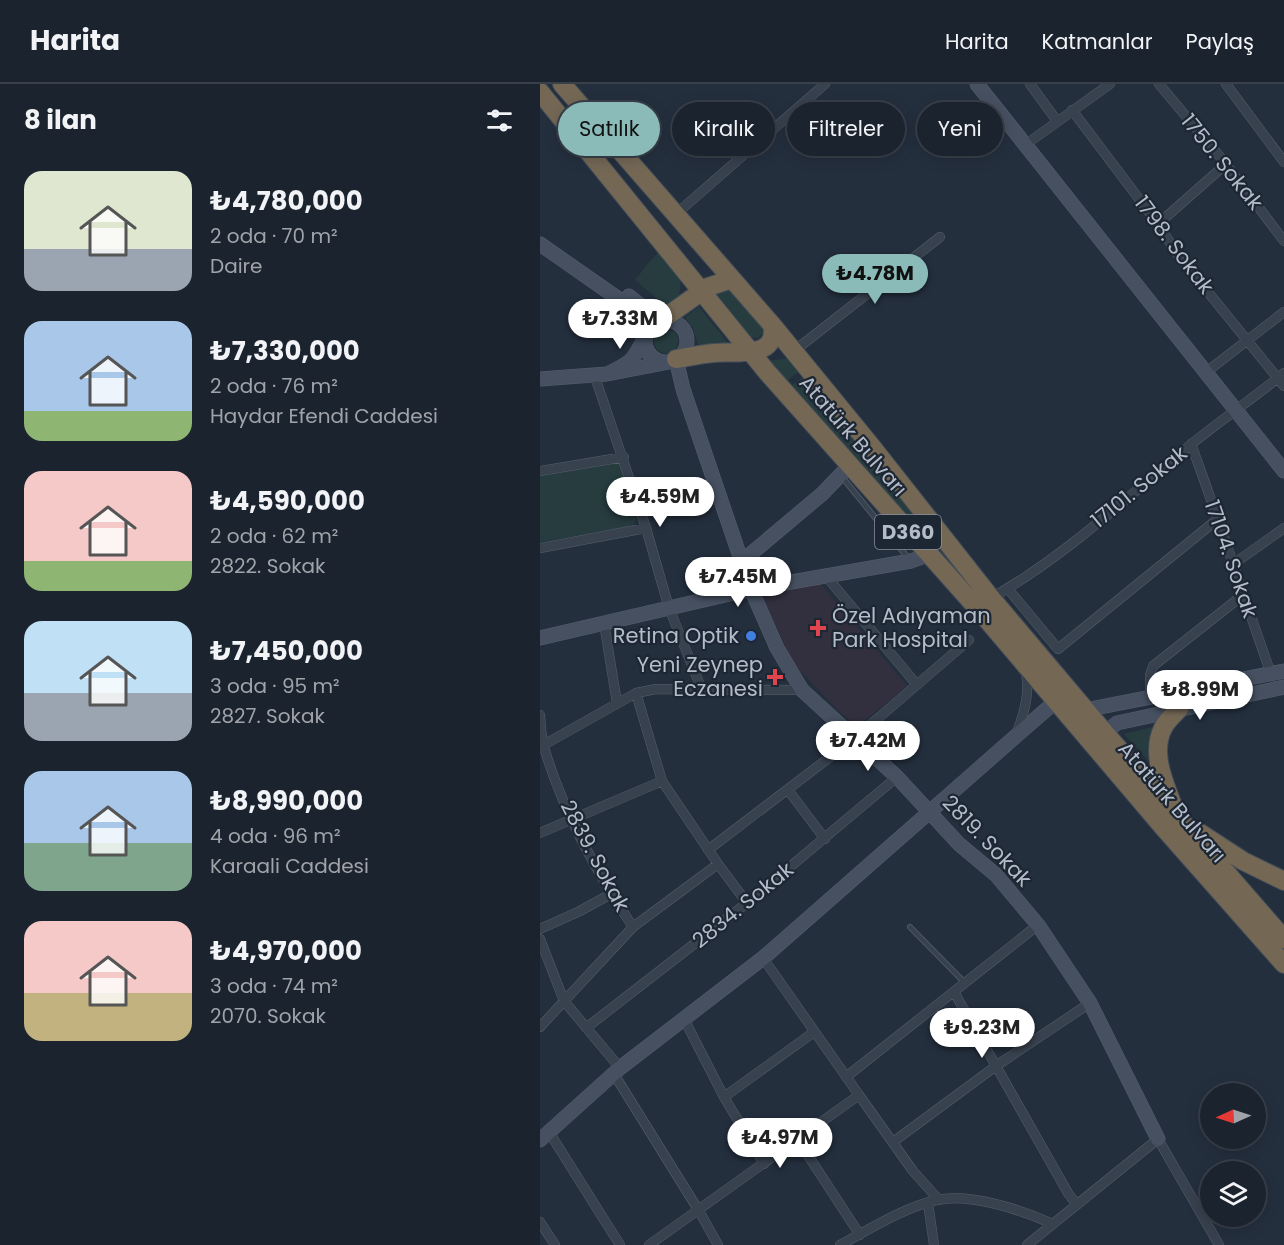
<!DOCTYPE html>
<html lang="tr">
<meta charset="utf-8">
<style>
:root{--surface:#1b232e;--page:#242b36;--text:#f1f3f6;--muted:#a0a4aa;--line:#39404a;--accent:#8bbbb9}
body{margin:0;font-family:Poppins,sans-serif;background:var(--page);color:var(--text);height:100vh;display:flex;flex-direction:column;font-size:22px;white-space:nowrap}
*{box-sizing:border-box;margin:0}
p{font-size:20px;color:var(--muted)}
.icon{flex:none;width:33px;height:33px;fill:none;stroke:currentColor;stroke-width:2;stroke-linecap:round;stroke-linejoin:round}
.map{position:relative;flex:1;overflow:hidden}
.panel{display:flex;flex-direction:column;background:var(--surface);width:540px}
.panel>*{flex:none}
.banner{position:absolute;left:18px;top:18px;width:570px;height:54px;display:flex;gap:12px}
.needle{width:39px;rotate:267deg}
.tools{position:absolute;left:660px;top:999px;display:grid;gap:12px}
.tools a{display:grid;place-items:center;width:66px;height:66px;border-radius:50%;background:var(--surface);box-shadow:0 3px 15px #0003,0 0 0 2px var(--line);font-size:30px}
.price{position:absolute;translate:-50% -51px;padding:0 14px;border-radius:21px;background:#fff;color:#222;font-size:20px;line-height:39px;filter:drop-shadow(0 2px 3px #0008)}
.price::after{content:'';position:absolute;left:50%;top:36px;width:18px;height:14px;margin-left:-9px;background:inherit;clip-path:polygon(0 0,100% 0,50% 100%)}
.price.current{background:var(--accent);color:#111}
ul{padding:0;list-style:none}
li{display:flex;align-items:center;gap:18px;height:150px;padding:0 24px}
li span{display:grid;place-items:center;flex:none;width:168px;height:120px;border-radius:18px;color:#555}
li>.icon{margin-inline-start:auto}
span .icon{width:72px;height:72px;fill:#fffc;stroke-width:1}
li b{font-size:26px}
h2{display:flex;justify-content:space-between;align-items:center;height:72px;padding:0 24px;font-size:26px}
.pill{padding:0 21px;border-radius:27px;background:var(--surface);box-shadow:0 3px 15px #0003,0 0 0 2px var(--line);font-size:21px;line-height:54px}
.pill.current{background:var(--accent);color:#111}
header{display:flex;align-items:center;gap:36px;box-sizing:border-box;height:84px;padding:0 30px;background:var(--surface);border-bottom:2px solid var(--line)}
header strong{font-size:28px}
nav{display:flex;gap:33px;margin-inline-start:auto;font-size:21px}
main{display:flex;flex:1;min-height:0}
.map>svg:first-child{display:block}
</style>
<header>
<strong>Harita</strong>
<nav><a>Harita</a><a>Katmanlar</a><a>Paylaş</a></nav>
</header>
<main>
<section class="panel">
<h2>8 ilan<svg class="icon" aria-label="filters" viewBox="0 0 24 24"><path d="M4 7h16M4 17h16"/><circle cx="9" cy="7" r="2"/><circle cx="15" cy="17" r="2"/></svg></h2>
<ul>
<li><span style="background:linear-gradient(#dfe7d0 65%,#9aa5b1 0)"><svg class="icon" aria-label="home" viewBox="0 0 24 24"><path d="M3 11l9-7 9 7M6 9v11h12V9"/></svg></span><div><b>₺4,780,000</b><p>2 oda · 70 m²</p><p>Daire</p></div></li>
<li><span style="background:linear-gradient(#a9c7e8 75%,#8fb573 0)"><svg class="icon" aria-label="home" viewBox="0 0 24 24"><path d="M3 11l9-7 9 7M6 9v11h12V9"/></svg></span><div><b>₺7,330,000</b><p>2 oda · 76 m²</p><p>Haydar Efendi Caddesi</p></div></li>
<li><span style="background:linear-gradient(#f6c9c9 75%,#8fb573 0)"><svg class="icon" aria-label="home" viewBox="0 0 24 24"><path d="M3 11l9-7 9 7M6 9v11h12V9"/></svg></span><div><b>₺4,590,000</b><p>2 oda · 62 m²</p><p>2822. Sokak</p></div></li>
<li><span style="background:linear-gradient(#bfe0f5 60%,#9aa5b1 0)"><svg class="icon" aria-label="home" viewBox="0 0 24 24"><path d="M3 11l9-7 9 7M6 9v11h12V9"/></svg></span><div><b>₺7,450,000</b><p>3 oda · 95 m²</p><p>2827. Sokak</p></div></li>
<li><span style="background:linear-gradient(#a9c7e8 60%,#7fa58c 0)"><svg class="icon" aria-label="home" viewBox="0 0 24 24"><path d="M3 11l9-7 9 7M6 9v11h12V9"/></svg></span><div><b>₺8,990,000</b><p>4 oda · 96 m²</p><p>Karaali Caddesi</p></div></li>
<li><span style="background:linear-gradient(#f6c9c9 60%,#c2b280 0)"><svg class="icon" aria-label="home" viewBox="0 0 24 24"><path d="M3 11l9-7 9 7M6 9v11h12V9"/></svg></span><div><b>₺4,970,000</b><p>3 oda · 74 m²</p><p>2070. Sokak</p></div></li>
</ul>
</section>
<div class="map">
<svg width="744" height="1161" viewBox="0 0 744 1161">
<rect width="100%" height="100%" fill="#242f3e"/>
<path fill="#32303f" d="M279 498 367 602 318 642 301 629 252 578 222 510Z"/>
<path fill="#263c3f" d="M121 166 141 193 139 217 126 222 95 196 110 177Z
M190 205 224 241V247L218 254 208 253 176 211 178 208Z
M159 223 189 260 159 264 153 244 145 233Z
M114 257a12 12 0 1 1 24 0a12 12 0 1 1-24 0Z
M251 274 261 286 245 298 227 277Z
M266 291 525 618 318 375 249 303Z
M81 377 97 434 94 439 88 443 0 458V391Z
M617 642 613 682 584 650Z"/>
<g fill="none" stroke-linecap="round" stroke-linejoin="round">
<defs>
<path id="lane" d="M302 393 369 475
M370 843 425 899"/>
<path id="street" d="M490 0 517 37
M619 0 686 80 744 157
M686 0 744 78
M532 26 618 140 638 171 744 302
M485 61 570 0
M136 130 285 0
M618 140 686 80
M254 267 400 153
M665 289 744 228
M54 290 106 444 129 524 162 606
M651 360C679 436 704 513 731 590
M0 387 84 373
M0 464 106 444
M692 481 744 444
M286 492 377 601
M468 505 518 565 679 434
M451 514C521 475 582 418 643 367 675 340 711 316 744 289
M64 539 77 619
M96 609 122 697 178 780 207 819
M610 613V591L613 582 703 511
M0 631C1 641 1 653 4 663 22 725 57 790 93 843
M477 649C484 629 491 607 485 586
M0 663 96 609 116 605 262 606
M248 706 285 755
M0 749 122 697
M168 766 315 654 429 556
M0 845 38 828 71 810
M0 855 24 917 80 984
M414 908 528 1109 537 1121
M144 935 184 1013 224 1080
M0 943 93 843 178 780
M46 944 207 819 357 693
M74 990 159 1127 178 1161
M306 993 498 841
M319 1011 373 1087 399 1116
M184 1013 274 948
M9 1048 80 1161
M258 1056 320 1151
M353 1058 456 982 550 919
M388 1119 394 1161
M0 1138 15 1161
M109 1161 319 1011 223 874
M300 1161C328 1146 367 1122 397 1116 431 1109 482 1126 513 1140
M487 1161 618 1055 679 1161"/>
<path id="secondary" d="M437 0 744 387
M0 160 93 225 102 239 105 253C93 277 91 279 67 290
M89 212 120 237
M105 257a21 21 0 1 1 42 0a21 21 0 1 1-42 0Z
M136 275 143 305 211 505 237 564 262 606 357 693 419 760 456 791 498 841 550 919 618 1055
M0 295 67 290 129 278
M201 478 282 410 310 381
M0 554 211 505 371 477 388 471
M545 626 744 587
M565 649 577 639 744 603
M0 1056 80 984 223 874 516 617"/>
<path id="highway" d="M22 0 233 242 332 363 451 514 565 649 744 855
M0 8 227 288 438 525 623 743 744 880
M120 237 168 203 192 195
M136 275C148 273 161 270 174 269 186 268 216 270 225 263 233 258 233 250 233 242
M632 719C623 696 611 668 623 644 627 636 633 631 639 625
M660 749 703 777 744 797"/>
</defs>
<use href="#lane" stroke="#565f6c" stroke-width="6"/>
<use href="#street" stroke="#565f6c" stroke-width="10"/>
<use href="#secondary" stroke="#565f6c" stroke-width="15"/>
<use href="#highway" stroke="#434c59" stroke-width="20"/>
<use href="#lane" stroke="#38414e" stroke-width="4.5"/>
<use href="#street" stroke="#38414e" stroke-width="9"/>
<use href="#secondary" stroke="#465061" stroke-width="14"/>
<use href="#highway" stroke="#746855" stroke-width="18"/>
</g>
<g fill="#e0444e" stroke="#1d2633" stroke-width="2">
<path d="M275 535h6v6h6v6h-6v6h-6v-6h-6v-6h6z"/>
<path d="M232 584h6v6h6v6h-6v6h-6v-6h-6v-6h6z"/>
</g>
<circle fill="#3f7fe0" stroke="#1d2633" stroke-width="2" cx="211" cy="552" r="6"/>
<g text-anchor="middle" stroke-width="4.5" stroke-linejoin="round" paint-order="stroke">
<rect fill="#1d2633" stroke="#878f9c" stroke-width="1.5" x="335" y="431" width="66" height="34" rx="4.5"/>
<g font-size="20" font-weight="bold" fill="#b4bcc9">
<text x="368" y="455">D360</text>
</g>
<g font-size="21" fill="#b4bcc9" stroke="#1d2633">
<text transform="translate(682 78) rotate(51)" y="7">1750. Sokak</text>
<text transform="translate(634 161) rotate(53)" y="7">1798. Sokak</text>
<text transform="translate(313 352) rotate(49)" y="7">Atatürk Bulvarı</text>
<text transform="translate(599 403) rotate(-39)" y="7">17101. Sokak</text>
<text transform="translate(691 475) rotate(71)" y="7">17104. Sokak</text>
<text transform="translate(632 718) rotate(49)" y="7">Atatürk Bulvarı</text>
<text transform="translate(447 757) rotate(46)" y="7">2819. Sokak</text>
<text transform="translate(55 772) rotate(62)" y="7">2839. Sokak</text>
<text transform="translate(203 821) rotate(-39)" y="7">2834. Sokak</text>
</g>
<g font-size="21" fill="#b4bcc9" stroke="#1d2633" text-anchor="end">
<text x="292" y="539" text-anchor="start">Özel Adıyaman<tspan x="292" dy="24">Park Hospital</tspan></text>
<text x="199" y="559">Retina Optik</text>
<text x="223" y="588">Yeni Zeynep<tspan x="223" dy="24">Eczanesi</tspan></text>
</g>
</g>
</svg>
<div class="tools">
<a><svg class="needle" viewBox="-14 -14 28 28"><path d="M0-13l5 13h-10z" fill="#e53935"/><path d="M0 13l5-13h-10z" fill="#a0a4aa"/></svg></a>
<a><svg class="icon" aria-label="layers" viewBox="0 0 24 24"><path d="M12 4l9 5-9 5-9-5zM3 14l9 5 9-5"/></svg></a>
</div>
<b class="price current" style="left:335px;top:221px">₺4.78M</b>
<b class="price" style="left:80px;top:266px">₺7.33M</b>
<b class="price" style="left:120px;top:444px">₺4.59M</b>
<b class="price" style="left:198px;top:524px">₺7.45M</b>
<b class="price" style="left:660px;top:637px">₺8.99M</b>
<b class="price" style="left:328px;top:688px">₺7.42M</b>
<b class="price" style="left:442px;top:975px">₺9.23M</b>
<b class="price" style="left:240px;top:1085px">₺4.97M</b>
<div class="banner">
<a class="pill current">Satılık</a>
<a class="pill">Kiralık</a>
<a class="pill">Filtreler</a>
<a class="pill">Yeni</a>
</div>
</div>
</main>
